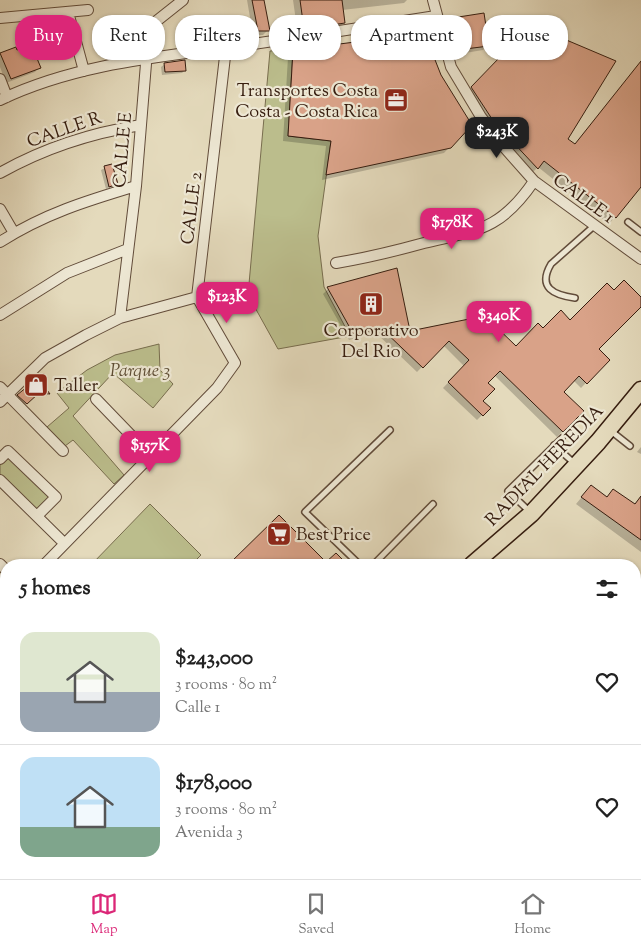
<!DOCTYPE html>
<meta charset="utf-8">
<style>
:root{--surface:#fff;--page:#f6f6f6;--text:#222;--muted:#767676;--line:#e0e0e0;--accent:#db2777}
body{margin:0;font-family:"Sorts Mill Goudy",serif;background:var(--page);color:var(--text);height:100vh;display:flex;flex-direction:column;font-size:19px;white-space:nowrap}
*{box-sizing:border-box;margin:0}
p{font-size:16px;color:var(--muted)}
.icon{flex:none;width:28px;height:28px;fill:none;stroke:currentColor;stroke-width:2;stroke-linecap:round;stroke-linejoin:round}
.map{position:relative;flex:1;overflow:hidden}
.details{position:absolute;left:0px;top:559px;width:641px;height:321px;display:flex;flex-direction:column;background:var(--surface);border-radius:20px 20px 0 0;box-shadow:0 1px 4px #0004}
.details>*{flex:none}
.banner{position:absolute;left:15px;top:15px;width:611px;height:45px;display:flex;gap:10px}
.price{position:absolute;translate:-50% -42px;padding:0 11px;border-radius:10px;background:var(--accent);color:#fff;font-size:16px;line-height:32px;filter:drop-shadow(0 1px 2px #0008)}
.price::after{content:'';position:absolute;left:50%;top:30px;width:15px;height:11px;margin-left:-8px;background:inherit;clip-path:polygon(0 0,100% 0,50% 100%)}
.price.active{background:#222;color:#fff}
ul{padding:0;list-style:none}
li{display:flex;align-items:center;gap:15px;height:125px;padding:0 20px}
li+li{border-top:1px solid var(--line)}
li span{display:grid;place-items:center;flex:none;width:140px;height:100px;border-radius:15px;color:#555}
li>.icon{margin-inline-start:auto}
span .icon{width:60px;height:60px;fill:#fffc;stroke-width:1}
li b{font-size:21px}
h2{display:flex;justify-content:space-between;align-items:center;height:60px;padding:0 20px;font-size:21px}
.chip{padding:0 18px;border-radius:20px;background:var(--surface);box-shadow:0 1px 4px #0004;font-size:18px;line-height:45px}
.chip.active{background:var(--accent);color:#fff}
.dock{display:flex;justify-content:space-around;align-items:center;height:70px;border-top:1px solid var(--line);background:var(--surface);font-size:14px;color:var(--muted)}
.dock a{display:grid;justify-items:center;gap:2px}
.dock .active{color:var(--accent)}
.map>svg:first-child{display:block}
</style>
<div class="map">
<svg width="641" height="879" viewBox="0 0 641 879">
<rect width="100%" height="100%" fill="#e4dabc"/>
<filter id="stains"><feTurbulence type="fractalNoise" baseFrequency=".004" numOctaves="4"/><feColorMatrix values="0 0 0 0 .2 0 0 0 0 .09 0 0 0 0 .02 0 0 0 .5 -.17"/></filter>
<radialGradient id="worn" r=".72"><stop offset=".6" stop-color="#630" stop-opacity="0"/><stop offset="1" stop-color="#630" stop-opacity=".3"/></radialGradient>
<path fill="#bbbd8c" stroke="#786d4e" d="M293 50 288 136 331 141 318 236 324 287 350 336 278 349 248 295 270 51Z
M159 344 160 370 173 384 153 408 113 373 73 416 124 475 114 484 73 440 65 446 47 427 69 408 57 393 87 370 115 355Z
M8 453 51 498 36 514 0 480V460Z
M150 504 201 555 191 565H91Z
M6 653V737L0 734V660Z
M641 799V879H466L475 874H635V802Z"/>
<path fill="#0003" fill-rule="evenodd" d="M247 0H263L268 30 263 35H253Z
M293 0H407L404 3 342 10 344 23 337 29 298 35ZM338 23V25L298 31V28Z
M453 19 488 45 483 50 453 55 448 24Z
M531 27 567 139 574 145 631 74 641 70V185L609 224 538 167 530 175 465 95Z
M293 51 439 75 470 125 444 153 322 180 326 146 283 141 288 57Z
M16 52 39 67 35 72 6 83 0 67V54Z
M165 64 185 70 182 73 162 75 161 67Z
M111 165 117 184 106 189 101 170Z
M396 269 409 333 516 347 543 330 570 321 614 291 641 298V305L597 349 608 360 581 388 573 380 562 392 582 411 557 437 494 375 486 383 481 401 489 408 477 420 443 388 464 366 443 345 417 372 375 332 349 340 323 294 328 289Z
M38 380 48 394 46 396 35 395 23 407 15 399Z
M641 447V454L637 452Z
M591 486 606 498 613 490 634 505 641 496V552L576 504Z"/>
<g fill="none" stroke-linecap="round" stroke-linejoin="round">
<path stroke="#9ab8bb" stroke-width="18" d="M635 829 641 824
M575 879 581 874"/>
</g>
<path fill="#d9a288" stroke="#361d0f" d="M252 0H264L270 31H258Z
M300 0H342L345 23 304 29Z
M484 13 489 46 457 50 452 18Z
M531 25 616 61 568 139 575 144 641 61V187L616 218 544 161 538 169 494 122 471 87Z
M417 34 428 42 441 75 472 125 451 148 326 175 331 141 288 136 293 50Z
M31 44 41 68 11 79 0 53 16 47 17 50Z
M185 60 186 71 165 72 164 63Z
M112 164 118 184 109 187 104 166Z
M397 268 410 331 474 318 483 321 488 319 516 346 538 323 543 328 561 310 570 320 607 283 614 290 624 280 641 297V307L599 349 610 360 587 384 579 376 564 392 584 411 563 432 500 371 488 383 495 389 483 401 491 408 483 416 448 382 469 360 449 341 423 368 381 328 354 335 327 287Z
M38 378 50 394 39 393 27 404 17 395Z
M591 485 607 497 613 489 635 504 641 496V540L581 497Z
M279 515 326 562 336 553 348 565H228Z"/>
<g fill="none" stroke-linecap="round" stroke-linejoin="round">
<defs>
<path id="lane" d="M628 222 641 232
M575 298C554 295 537 288 551 264L594 226
M611 431 630 446
M554 445 574 463
M529 511 508 491 562 438
M360 565 305 512 390 430
M373 565 433 504"/>
<path id="street" d="M433 0 451 67 481 117 503 146 534 181 641 259
M68 12 84 71
M0 18 88 10
M0 79 7 97
M0 100C71 66 148 58 225 48 296 38 366 27 436 16
M0 173C44 148 91 133 141 125
M0 209 14 233
M0 242C44 214 86 201 136 186
M336 263C366 258 395 251 424 243 477 230 500 231 534 181
M0 315 67 273 128 249
M120 318 136 186 149 27 183 0
M0 387 63 451
M96 399 150 455
M0 402 45 358 86 335 120 318 197 297
M0 459 8 451 56 497 37 516
M0 480 64 543
M0 564 6 570
M44 565 217 388 235 363 197 297 226 48
M0 611 6 604
M0 734 6 737
M150 874 156 879"/>
<path id="primary" d="M472 565 531 514 598 442 641 390
M173 879 179 874"/>
</defs>
<use href="#lane" stroke="#624c3a" stroke-width="8"/>
<use href="#street" stroke="#624c3a" stroke-width="12"/>
<use href="#primary" stroke="#361d0f" stroke-width="19"/>
<use href="#lane" stroke="#ede7d3" stroke-width="5"/>
<use href="#street" stroke="#ede7d3" stroke-width="10"/>
<use href="#primary" stroke="#e4dabc" stroke-width="16"/>
</g>
<defs>
<symbol id="office-square" viewBox="-11 -11 22 22"><rect x="-9" y="-9" width="18" height="18" rx="4" fill="#8f2418" stroke="#ede7d3"/><path d="M-6-3h4V-5.5h4V-3h4V5H-6ZM-1-4.5V-3h2v-1.5ZM-6 0V1H6V0Z" fill="#fff"/></symbol>
<symbol id="building-square" viewBox="-11 -11 22 22"><rect x="-9" y="-9" width="18" height="18" rx="4" fill="#8f2418" stroke="#ede7d3"/><path d="M-4-6H4V6H1V3H-1V6H-4ZM-2.5-4.3h1.7v1.8h-1.7ZM.8-4.3h1.7v1.8H.8ZM-2.5-1h1.7V.8h-1.7ZM.8-1h1.7V.8H.8Z" fill="#fff"/></symbol>
<symbol id="shop-square" viewBox="-11 -11 22 22"><rect x="-9" y="-9" width="18" height="18" rx="4" fill="#8f2418" stroke="#ede7d3"/><path d="M-5-2.5h2.3a2.7 3.5 0 0 1 5.4 0H5L5.5 6h-11ZM-1.5-2.5h3a1.5 2.3 0 0 0-3 0Z" fill="#fff"/></symbol>
<symbol id="supermarket-square" viewBox="-11 -11 22 22"><rect x="-9" y="-9" width="18" height="18" rx="4" fill="#8f2418" stroke="#ede7d3"/><path d="M-6-5.5h2.5l.6 2H6L4.5 2H-2.5L-4.4-4H-6ZM-1.5 3.2a1.3 1.3 0 1 0 .1 0ZM3 3.2a1.3 1.3 0 1 0 .1 0Z" fill="#fff"/></symbol>
</defs>
<g fill-rule="evenodd">
<use href="#office-square" x="382" y="86" width="28" height="28"/>
<use href="#building-square" x="357" y="290" width="28" height="28"/>
<use href="#shop-square" x="22" y="371" width="28" height="28"/>
<use href="#supermarket-square" x="265" y="520" width="28" height="28"/>
</g>
<g text-anchor="middle" stroke-width="4.5" stroke-linejoin="round" paint-order="stroke">
<g font-size="18" fill="#361d0f" stroke="#ede7d3" text-anchor="start">
<text x="378" y="96" text-anchor="end">Transportes Costa<tspan x="378" dy="21">Costa - Costa Rica</tspan></text>
<text x="371" y="336" text-anchor="middle">Corporativo<tspan x="371" dy="21">Del Rio</tspan></text>
<text x="54" y="391">Taller</text>
<text x="296" y="540">Best Price</text>
</g>
<g font-size="18" fill="#361d0f" stroke="#ede7d3">
<text transform="translate(64 129) rotate(-19)" y="6">CALLE R</text>
<text transform="translate(122 150) rotate(-85)" y="6">CALLE E</text>
<text transform="translate(584 198) rotate(36)" y="6">CALLE 1</text>
<text transform="translate(191 208) rotate(-83)" y="6">CALLE 2</text>
<text transform="translate(544 465) rotate(-46)" y="6">RADIAL HEREDIA</text>
</g>
<g font-size="18" font-style="italic" fill="#5e4d34" stroke="#ede7d3">
<text x="140" y="376">Parque 3</text>
</g>
</g>
<rect width="100%" height="100%" filter="url(#stains)"/>
<rect width="100%" height="100%" fill="url(#worn)"/>
</svg>
<b class="price active" style="left:497px;top:159px">$243K</b>
<b class="price" style="left:452px;top:250px">$178K</b>
<b class="price" style="left:227px;top:324px">$123K</b>
<b class="price" style="left:499px;top:343px">$340K</b>
<b class="price" style="left:150px;top:473px">$157K</b>
<div class="banner">
<a class="chip active">Buy</a>
<a class="chip">Rent</a>
<a class="chip">Filters</a>
<a class="chip">New</a>
<a class="chip">Apartment</a>
<a class="chip">House</a>
</div>
<section class="details">
<h2>5 homes<svg class="icon" aria-label="filters" viewBox="0 0 24 24"><path d="M4 7h16M4 17h16"/><circle cx="9" cy="7" r="2"/><circle cx="15" cy="17" r="2"/></svg></h2>
<ul>
<li><span style="background:linear-gradient(#dfe7d0 60%,#9aa5b1 0)"><svg class="icon" aria-label="home" viewBox="0 0 24 24"><path d="M3 11l9-7 9 7M6 9v11h12V9"/></svg></span><div><b>$243,000</b><p>3 rooms · 80 m²</p><p>Calle 1</p></div><svg class="icon" aria-label="heart" viewBox="0 0 24 24"><path d="M12 20l-8-8c-3-5 5-10 8-4 3-6 11-1 8 4z"/></svg></li>
<li><span style="background:linear-gradient(#bfe0f5 70%,#7fa58c 0)"><svg class="icon" aria-label="home" viewBox="0 0 24 24"><path d="M3 11l9-7 9 7M6 9v11h12V9"/></svg></span><div><b>$178,000</b><p>3 rooms · 80 m²</p><p>Avenida 3</p></div><svg class="icon" aria-label="heart" viewBox="0 0 24 24"><path d="M12 20l-8-8c-3-5 5-10 8-4 3-6 11-1 8 4z"/></svg></li>
</ul>
</section>
</div>
<nav class="dock">
<a class="active"><svg class="icon" aria-label="map" viewBox="0 0 24 24"><path d="M3 6l6-2 6 2 6-2v14l-6 2-6-2-6 2zM9 4v14M15 6v14"/></svg>Map</a>
<a><svg class="icon" aria-label="saved" viewBox="0 0 24 24"><path d="M7 4h10v16l-5-4-5 4z"/></svg>Saved</a>
<a><svg class="icon" aria-label="home" viewBox="0 0 24 24"><path d="M3 11l9-7 9 7M6 9v11h12V9"/></svg>Home</a>
</nav>
